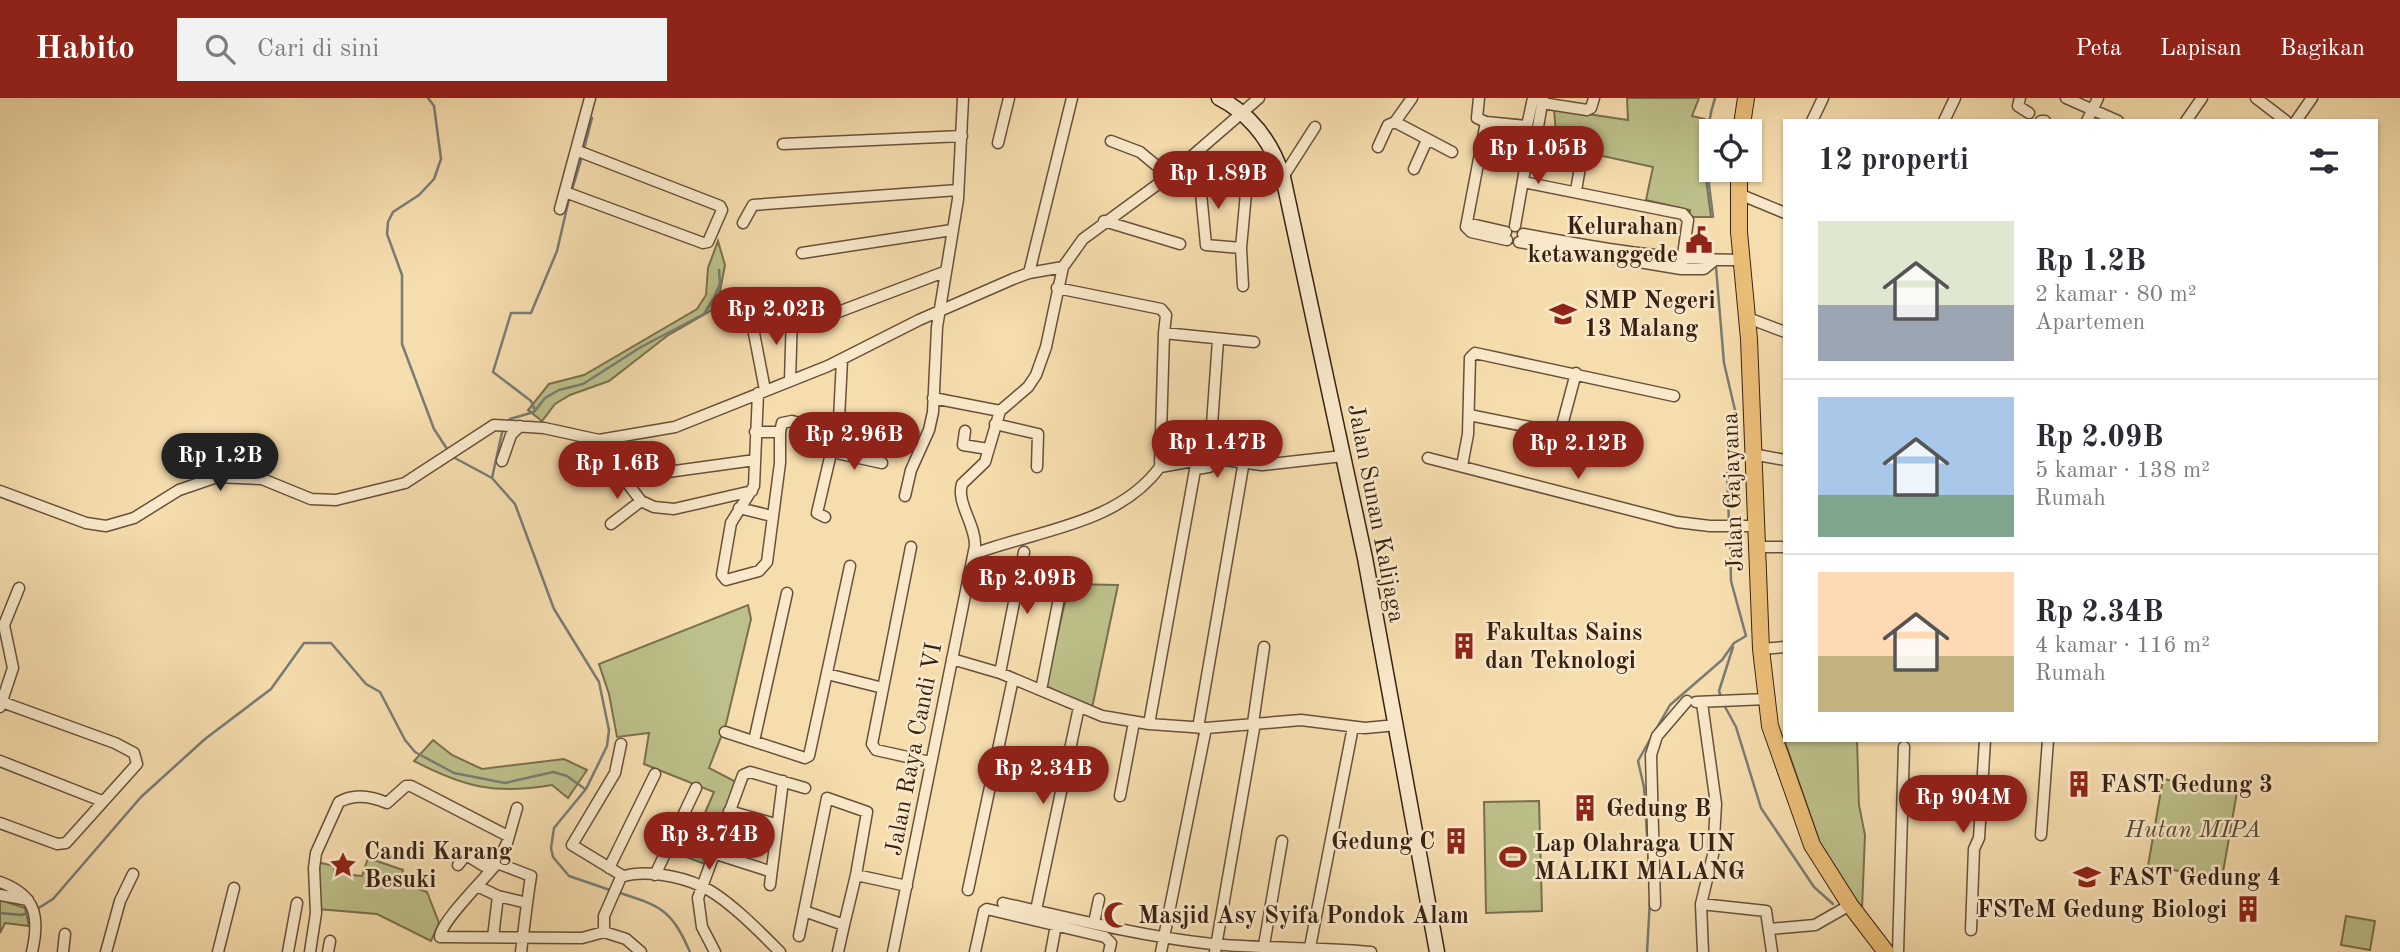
<!DOCTYPE html>
<html lang="id">
<meta charset="utf-8">
<style>
:root{--surface:#fff;--page:#f2f2f3;--text:#2b2b33;--muted:#7c7c81;--line:#e1e1e2;--accent:#8f2418}
body{margin:0;font-family:"Old Standard TT",serif;background:var(--page);color:var(--text);height:100vh;display:flex;flex-direction:column;font-size:26px;white-space:nowrap}
*{box-sizing:border-box;margin:0}
p{font-size:23px;color:var(--muted)}
.icon{flex:none;width:38px;height:38px;fill:none;stroke:currentColor;stroke-width:2;stroke-linecap:round;stroke-linejoin:round}
.map{position:relative;flex:1;overflow:hidden}
.side{position:absolute;left:1783px;top:21px;width:595px;height:623px;display:flex;flex-direction:column;background:var(--surface);border-radius:0px;box-shadow:0 2px 5px #0004}
.side>*{flex:none}
.tools{position:absolute;left:1699px;top:21px;display:grid;gap:14px}
.tools a{display:grid;place-items:center;width:63px;height:63px;border-radius:0px;background:var(--surface);box-shadow:0 2px 5px #0004;font-size:35px}
.price{position:absolute;translate:-50% -60px;padding:0 16px;border-radius:24px;background:var(--accent);color:#fff;font-size:23px;line-height:46px;filter:drop-shadow(0 2px 4px #0008)}
.price::after{content:'';position:absolute;left:50%;top:42px;width:21px;height:16px;margin-left:-10px;background:inherit;clip-path:polygon(0 0,100% 0,50% 100%)}
.price.on{background:#222;color:#fff}
ul{padding:0;list-style:none}
li{display:flex;align-items:center;gap:21px;height:175px;padding:0 35px}
li+li{border-top:2px solid var(--line)}
li span{display:grid;place-items:center;flex:none;width:196px;height:140px;border-radius:0px;color:#555}
li>.icon{margin-inline-start:auto}
span .icon{width:84px;height:84px;fill:#fffc;stroke-width:1}
li b{font-size:30px}
h2{display:flex;justify-content:space-between;align-items:center;height:84px;padding:0 35px;font-size:30px}
header{display:flex;align-items:center;gap:42px;box-sizing:border-box;height:98px;padding:0 35px;background:var(--accent);color:#fff}
header strong{font-size:33px}
nav{display:flex;gap:38px;margin-inline-start:auto;font-size:24px}
.search{width:490px;height:63px;background:var(--page);display:flex;align-items:center;gap:18px;box-sizing:border-box;padding:0 24px;border-radius:0px;color:var(--muted);font-size:26px}
.map>svg:first-child{display:block}
</style>
<header>
<strong>Habito</strong>
<div class="search"><svg class="icon" aria-label="search" viewBox="0 0 24 24"><circle cx="10" cy="10" r="6"/><path d="M15 15l6 6"/></svg>Cari di sini</div>
<nav><a>Peta</a><a>Lapisan</a><a>Bagikan</a></nav>
</header>
<div class="map">
<svg width="2400" height="854" viewBox="0 0 2400 854">
<rect width="100%" height="100%" fill="#f6ddae"/>
<filter id="stains"><feTurbulence type="fractalNoise" baseFrequency=".00286" numOctaves="4"/><feColorMatrix values="0 0 0 0 .2 0 0 0 0 .09 0 0 0 0 .02 0 0 0 .5 -.17"/></filter>
<radialGradient id="worn" r=".72"><stop offset=".6" stop-color="#630" stop-opacity="0"/><stop offset="1" stop-color="#630" stop-opacity=".3"/></radialGradient>
<path fill="#bdc08a" stroke="#7a704e" stroke-width="2" d="M1627 0H1699L1692 18 1705 21 1704 65 1711 119H1690V112L1646 102 1653 69 1557 48 1554 11 1628 22Z
M718 143 725 167 717 209 667 238 609 283 570 297 555 306 542 323 528 312 549 286 584 277 697 211 706 197 708 170Z
M1069 486 1118 487 1092 610 1046 588Z
M748 507 751 521 726 626 709 670 736 684 705 766 686 759 714 694 644 666 649 635 617 639 609 596 599 566Z
M1784 641 1857 642 1859 707 1865 737 1862 811 1820 745Z
M433 642 452 657 482 671 564 661 587 672 568 700 552 687C495 697 464 689 414 663Z
M2163 681 2237 694 2222 780 2148 768Z
M1539 703 1542 813 1486 815 1484 704Z
M368 760 403 772 400 784 427 794 439 825 431 843 377 816 318 811 317 764 334 768V775L362 778Z
M0 802 25 810 29 828 5 825 0 835Z
M2346 818 2375 823 2370 852 2341 847Z"/>
<g fill="none" stroke-linecap="round" stroke-linejoin="round">
<path stroke="#787c75" stroke-width="2.5" d="M428 0 434 8 441 61 434 81 419 97 393 114 388 124 387 136 402 177V246L434 331 449 354
M584 51 592 20
M572 92 581 62
M1713 119C1708 76 1701 43 1715 0
M1716 169 1724 265 1738 325 1736 345
M535 312 531 303 493 274 511 215H531L557 153 569 101
M507 324 510 321 534 314 545 300 559 292 583 286 641 249 704 216 715 198 720 185 719 172
M453 359 492 380 515 406 554 511 599 584 609 632 607 648 586 691 554 730 551 750 553 759 569 778 610 792
M1727 375 1729 425
M492 380 503 330
M1721 599 1719 593 1733 549
M1723 605 1736 629 1761 710 1814 789 1833 806
M1655 633 1670 607 1722 562 1734 545 1746 538 1731 483 1730 432
M1649 770 1644 689 1638 663 1652 638
M617 794C661 808 671 811 690 854
M37 811 53 801 141 699 205 641 271 591 304 545H331L366 586 380 594 405 642 415 654 454 675 505 685 553 674 567 678 585 691
M0 815 22 817 31 813
M1647 854 1650 801"/>
<defs>
<path id="minor" d="M1479 0 1477 20 1486 24 1466 129 1471 134 1507 142
M2020 0 2018 8 2029 15
M2066 0 2118 23
M2256 0 2286 23
M1542 5 1587 12 1591 10 1594 0
M1812 23 1823 0
M1944 23 1955 0
M2041 23H2045
M2087 23 2098 0
M2186 23 2202 0
M2296 23 2312 0
M1395 24 1452 54
M1486 24 1527 28 1533 0
M1484 34 1530 42 1538 29 1543 0
M1111 43 1140 54 1169 78
M998 45 1009 0
M783 46 962 38
M1378 49 1388 27 1395 24 1412 0
M1414 71 1427 42
M1190 74 1201 95 1206 147 1241 150
M1193 77C1211 73 1236 79 1246 95L1241 150 1243 188
M1283 79 1315 29
M1523 84 1683 116 1688 122 1681 171
M1576 93 1582 57
M565 94 703 145 708 144 722 112 720 108 578 53
M1739 96 1785 115
M560 111 590 0
M1104 123 1180 146
M743 125 753 107 958 92
M1467 125 1506 134
M1515 128 1530 42 1525 29
M1523 136C1598 150 1665 162 1741 162
M1519 144 1681 171H1704L1715 162
M802 155 952 132
M1029 175 1072 0
M1057 190 1161 211 1166 217 1164 235
M825 219 944 174
M1748 220 1785 234
M753 230 765 292
M790 283 792 216
M933 300 1000 313
M1469 317 1560 335 1576 275
M995 326 1038 336 1037 369
M965 333 963 347 988 351
M755 334H780V365L767 464 759 473 726 482 722 477 731 425 754 388 758 295
M780 334 782 325 792 323 837 334
M609 341 619 374 641 403 654 409 674 411 752 393
M832 354 882 365
M1752 356 1785 362
M1428 360 1677 424 1710 428H1757
M502 363 511 337 520 328
M1462 368 1468 336 1470 260 1475 255 1674 298
M1160 369 1164 235 1254 244
M1160 369 1210 360 1262 367 1343 358
M1196 371 1209 369 1218 242
M624 380 755 362
M0 393 86 425 106 428 134 420 179 392 217 379 262 381 311 401 336 402 405 385 494 327 544 330 599 342 675 329 828 268 919 222 1013 181 1029 175 1063 169
M905 398 911 372 929 332 933 314 937 229 958 101 963 0
M739 410 772 418
M825 419 817 415 839 321 842 262
M611 426 641 403
M911 449 872 646 876 652 930 664
M1758 449H1785
M974 456C1037 432 1117 427 1160 369
M1761 551 1785 549
M952 561 1000 575 1102 618 1149 626 1206 630 1301 622 1365 630 1397 627
M1000 575 1024 454
M827 576 883 590
M1041 592 1061 490
M1696 604 1767 601
M1702 605 1716 706 1713 757 1701 806 1703 854
M0 609 13 570 4 527 19 490
M1253 625 1264 549
M1149 626 1197 361
M1198 630 1244 363
M725 634 805 660 809 658 850 468
M754 643 787 495
M621 646 615 675 572 747 623 778
M0 663 102 703
M1120 698 1134 624
M729 713 772 725
M0 725 57 746 66 745 137 666 134 655 115 645 2 604
M2041 737 2048 642
M713 755 766 772
M497 765 507 745 517 710
M458 767 466 757 484 768H495
M609 770 655 676
M655 777 696 690
M0 784C36 797 40 819 32 854
M770 787 783 683
M479 789 498 798 527 805
M968 792 1013 581
M0 797 28 802
M1003 805C1073 821 1141 838 1212 846 1265 851 1318 849 1371 854
M1701 806 1766 813 1772 854
M1655 807 1651 657 1657 638 1687 603
M1036 812 1079 609
M804 813 844 827 856 777
M1094 825 1099 801
M1770 831 1815 827 1850 807
M1971 832 1974 751 1979 740 1985 642
M604 834V818L621 779C643 771 680 778 701 788 726 799 760 834 780 854
M799 838 827 700 867 714 856 777 907 788
M493 839 498 798
M1264 847 1282 743
M1310 849 1353 629
M63 854 65 836
M106 854 120 803 133 776
M218 854 234 790
M288 854 297 805
M310 854 316 815 314 770 316 755 339 704C355 695 371 698 387 705L406 688H411L508 738
M328 854 330 843
M521 854C524 829 527 803 531 778L497 765C485 781 441 823 440 839L582 840 604 834 626 841 641 854
M715 854 702 829 698 800 743 677 750 674 805 690
M838 854 844 827
M893 854 975 448C976 427 956 405 962 386L985 364 1000 313 1028 289 1036 277 1046 249 1063 169 1083 141 1169 78 1259 0
M975 854 984 813 987 811 1105 839 1111 845 1109 854
M1051 854 1056 827
M1161 854 1206 630
M1215 854 1255 625
M1898 854 1904 649"/>
<path id="secondary" d="M1219 0C1252 17 1272 45 1283 79L1365 460 1437 854"/>
<path id="primary" d="M1741 33 1746 0
M1739 72V134L1749 241 1761 551 1770 628 1812 747 1850 807 1886 854"/>
</defs>
<use href="#minor" stroke="#68503a" stroke-width="13"/>
<use href="#secondary" stroke="#382113" stroke-width="17"/>
<use href="#primary" stroke="#382113" stroke-width="18"/>
<use href="#minor" stroke="#f9e9ca" stroke-width="10"/>
<use href="#secondary" stroke="#f9e9ca" stroke-width="14"/>
<use href="#primary" stroke="#ebbe77" stroke-width="16"/>
</g>
<defs>
<symbol id="civic-bare" viewBox="-9 -9 18 18"><path d="M-.6-6.5H3V-4.5H.6V-3L4-1V1h2V6H-6V1h2V-1L-.6-3ZM-1.2 2.5V6h2.4V2.5Z" fill="#8f2418" stroke="#f9e9ca" stroke-width="2.5" paint-order="stroke"/></symbol>
<symbol id="school-bare" viewBox="-9 -9 18 18"><path d="M0-5L7-2L0 1L-7-2ZM-4 1L0 2.5L4 1V4Q0 6-4 4Z" fill="#8f2418" stroke="#f9e9ca" stroke-width="2.5" paint-order="stroke"/></symbol>
<symbol id="building-bare" viewBox="-9 -9 18 18"><path d="M-4-6H4V6H1V3H-1V6H-4ZM-2.5-4.3h1.7v1.8h-1.7ZM.8-4.3h1.7v1.8H.8ZM-2.5-1h1.7V.8h-1.7ZM.8-1h1.7V.8H.8Z" fill="#8f2418" stroke="#f9e9ca" stroke-width="2.5" paint-order="stroke"/></symbol>
<symbol id="stadium-bare" viewBox="-9 -9 18 18"><path d="M0-5a6.5 5 0 1 0 0 10a6.5 5 0 1 0 0-10ZM-3.5-1.8h7v3.6h-7Z" fill="#8f2418" stroke="#f9e9ca" stroke-width="2.5" paint-order="stroke"/></symbol>
<symbol id="sight-bare" viewBox="-9 -9 18 18"><path d="M0-6L1.8-2.2L6-1.7L2.9 1.2L3.7 5.4L0 3.3L-3.7 5.4L-2.9 1.2L-6-1.7L-1.8-2.2Z" fill="#8f2418" stroke="#f9e9ca" stroke-width="2.5" paint-order="stroke"/></symbol>
<symbol id="university-bare" viewBox="-9 -9 18 18"><path d="M0-5L7-2L0 1L-7-2ZM-4 1L0 2.5L4 1V4Q0 6-4 4Z" fill="#8f2418" stroke="#f9e9ca" stroke-width="2.5" paint-order="stroke"/></symbol>
<symbol id="mosque-bare" viewBox="-9 -9 18 18"><path d="M3.5-4.9A6 6 0 1 0 3.5 4.9A5 5 0 1 1 3.5-4.9Z" fill="#8f2418" stroke="#f9e9ca" stroke-width="2.5" paint-order="stroke"/></symbol>
</defs>
<g fill-rule="evenodd">
<use href="#civic-bare" x="1680" y="123" width="38" height="38"/>
<use href="#school-bare" x="1544" y="197" width="38" height="38"/>
<use href="#building-bare" x="1445" y="529" width="38" height="38"/>
<use href="#building-bare" x="2060" y="667" width="38" height="38"/>
<use href="#building-bare" x="1566" y="691" width="38" height="38"/>
<use href="#building-bare" x="1437" y="724" width="38" height="38"/>
<use href="#stadium-bare" x="1494" y="740" width="38" height="38"/>
<use href="#sight-bare" x="324" y="748" width="38" height="38"/>
<use href="#university-bare" x="2068" y="760" width="38" height="38"/>
<use href="#building-bare" x="2229" y="792" width="38" height="38"/>
<use href="#mosque-bare" x="1098" y="798" width="38" height="38"/>
</g>
<g text-anchor="middle" stroke-width="5" stroke-linejoin="round" paint-order="stroke">
<g font-size="24" font-weight="bold" fill="#382113" stroke="#f9e9ca" text-anchor="start">
<text x="1678" y="136" text-anchor="end">Kelurahan<tspan x="1678" dy="28">ketawanggede</tspan></text>
<text x="1584" y="210">SMP Negeri<tspan x="1584" dy="28">13 Malang</tspan></text>
<text x="1485" y="542">Fakultas Sains<tspan x="1485" dy="28">dan Teknologi</tspan></text>
<text x="2100" y="694">FAST Gedung 3</text>
<text x="1606" y="718">Gedung B</text>
<text x="1435" y="751" text-anchor="end">Gedung C</text>
<text x="1534" y="753">Lap Olahraga UIN<tspan x="1534" dy="28">MALIKI MALANG</tspan></text>
<text x="364" y="761">Candi Karang<tspan x="364" dy="28">Besuki</tspan></text>
<text x="2108" y="787">FAST Gedung 4</text>
<text x="2227" y="819" text-anchor="end">FSTeM Gedung Biologi</text>
<text x="1138" y="825">Masjid Asy Syifa Pondok Alam</text>
</g>
<g font-size="24" fill="#382113" stroke="#f9e9ca">
<text transform="translate(1732 394) rotate(-92)" y="8">Jalan Gajayana</text>
<text transform="translate(1377 415) rotate(79)" y="8">Jalan Sunan Kalijaga</text>
<text transform="translate(913 651) rotate(-79)" y="8">Jalan Raya Candi VI</text>
</g>
<g font-size="24" font-style="italic" fill="#594931" stroke="#f9e9ca">
<text x="2193" y="739">Hutan MIPA</text>
</g>
</g>
<rect width="100%" height="100%" filter="url(#stains)"/>
<rect width="100%" height="100%" fill="url(#worn)"/>
</svg>
<div class="tools">
<a><svg class="icon" aria-label="locate" viewBox="0 0 24 24"><circle cx="12" cy="12" r="6"/><path d="M12 2v4M12 18v4M2 12h4M18 12h4"/></svg></a>
</div>
<b class="price" style="left:1538px;top:88px">Rp 1.05B</b>
<b class="price" style="left:1218px;top:113px">Rp 1.89B</b>
<b class="price" style="left:776px;top:249px">Rp 2.02B</b>
<b class="price" style="left:854px;top:374px">Rp 2.96B</b>
<b class="price" style="left:1217px;top:382px">Rp 1.47B</b>
<b class="price" style="left:1578px;top:383px">Rp 2.12B</b>
<b class="price on" style="left:220px;top:395px">Rp 1.2B</b>
<b class="price" style="left:617px;top:403px">Rp 1.6B</b>
<b class="price" style="left:1027px;top:518px">Rp 2.09B</b>
<b class="price" style="left:1043px;top:708px">Rp 2.34B</b>
<b class="price" style="left:1963px;top:737px">Rp 904M</b>
<b class="price" style="left:709px;top:774px">Rp 3.74B</b>
<section class="side">
<h2>12 properti<svg class="icon" aria-label="filters" viewBox="0 0 24 24"><path d="M4 7h16M4 17h16"/><circle cx="9" cy="7" r="2"/><circle cx="15" cy="17" r="2"/></svg></h2>
<ul>
<li><span style="background:linear-gradient(#dfe7d0 60%,#9aa5b1 0)"><svg class="icon" aria-label="home" viewBox="0 0 24 24"><path d="M3 11l9-7 9 7M6 9v11h12V9"/></svg></span><div><b>Rp 1.2B</b><p>2 kamar · 80 m²</p><p>Apartemen</p></div></li>
<li><span style="background:linear-gradient(#a9c7e8 70%,#7fa58c 0)"><svg class="icon" aria-label="home" viewBox="0 0 24 24"><path d="M3 11l9-7 9 7M6 9v11h12V9"/></svg></span><div><b>Rp 2.09B</b><p>5 kamar · 138 m²</p><p>Rumah</p></div></li>
<li><span style="background:linear-gradient(#ffd9b3 60%,#c2b280 0)"><svg class="icon" aria-label="home" viewBox="0 0 24 24"><path d="M3 11l9-7 9 7M6 9v11h12V9"/></svg></span><div><b>Rp 2.34B</b><p>4 kamar · 116 m²</p><p>Rumah</p></div></li>
</ul>
</section>
</div>
